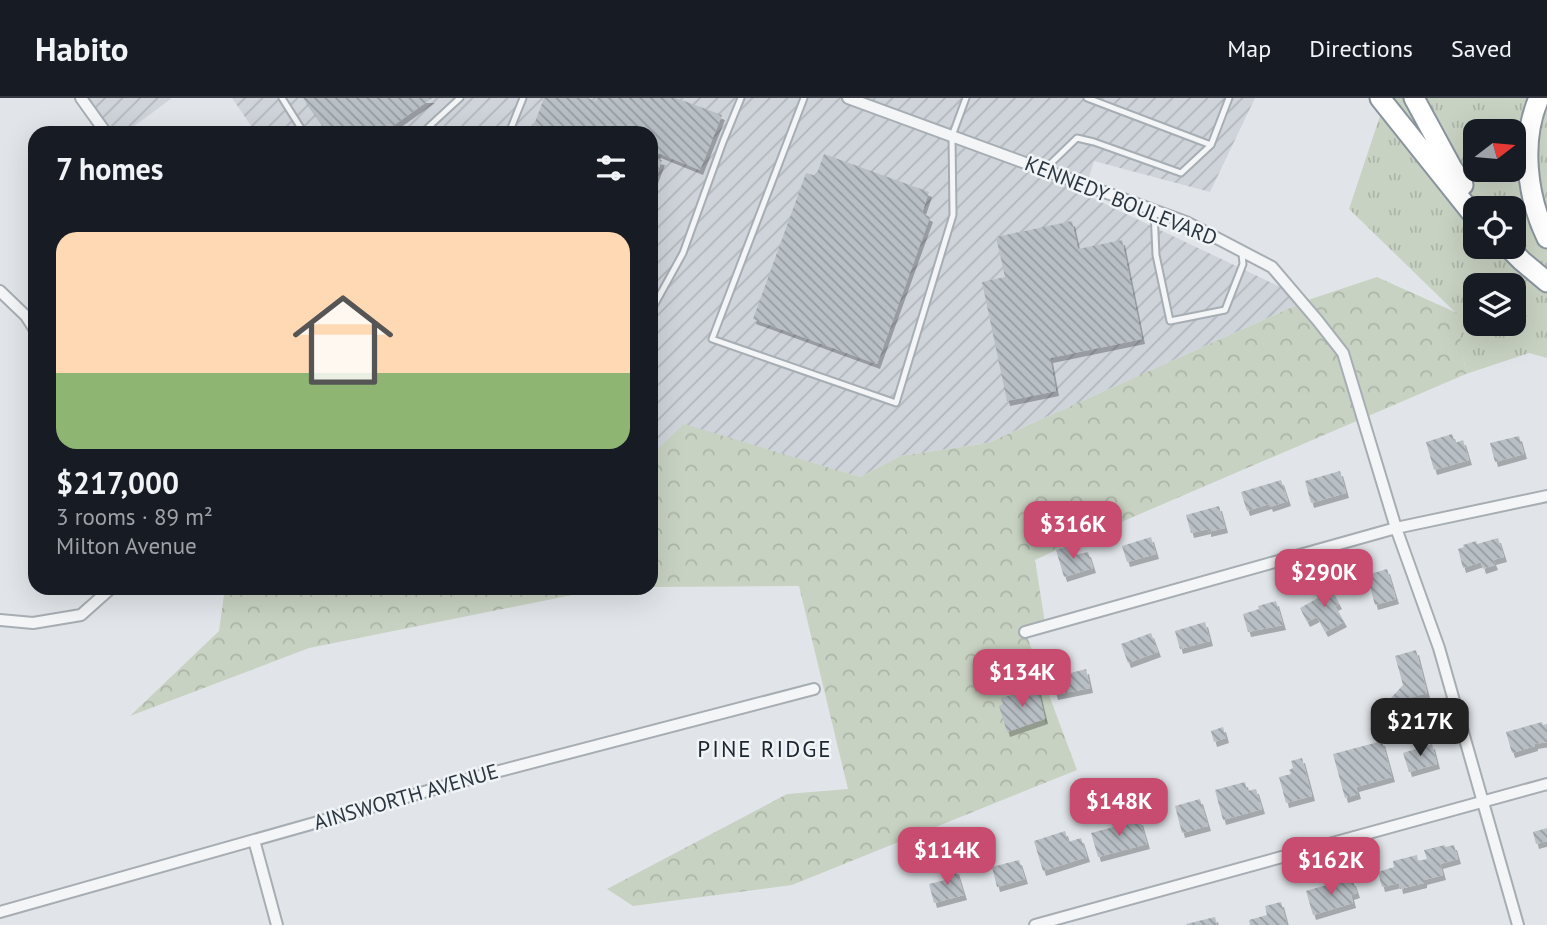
<!DOCTYPE html>
<meta charset="utf-8">
<style>
:root{--surface:#171b24;--page:#242831;--text:#f1f3f6;--muted:#9ea1a6;--line:#363941;--accent:#c74c6f}
body{margin:0;font-family:"PT Sans",sans-serif;background:var(--page);color:var(--text);height:100vh;display:flex;flex-direction:column;font-size:26px;white-space:nowrap}
*{box-sizing:border-box;margin:0}
p{font-size:23px;color:var(--muted)}
.icon{flex:none;width:38px;height:38px;fill:none;stroke:currentColor;stroke-width:2;stroke-linecap:round;stroke-linejoin:round}
.map{position:relative;flex:1;overflow:hidden}
.side{position:absolute;left:28px;top:28px;width:630px;height:469px;display:flex;flex-direction:column;background:var(--surface);border-radius:21px;box-shadow:0 7px 28px #0002}
.side>*{flex:none}
.needle{width:46px;rotate:74deg}
.tools{position:absolute;left:1463px;top:21px;display:grid;gap:14px}
.tools a{display:grid;place-items:center;width:63px;height:63px;border-radius:14px;background:var(--surface);box-shadow:0 7px 28px #0002;font-size:35px}
.price{position:absolute;translate:-50% -60px;padding:0 16px;border-radius:14px;background:var(--accent);color:#fff;font-size:23px;line-height:46px;filter:drop-shadow(0 2px 4px #0008)}
.price::after{content:'';position:absolute;left:50%;top:42px;width:21px;height:16px;margin-left:-10px;background:inherit;clip-path:polygon(0 0,100% 0,50% 100%)}
.price.active{background:#222;color:#fff}
ul{padding:0;list-style:none}
li{display:grid;align-content:center;gap:14px;height:371px;padding:0 28px}
li+li{border-top:2px solid var(--line)}
li span{display:grid;place-items:center;height:217px;border-radius:21px;color:#555}
li>.icon{margin-inline-start:auto}
span .icon{width:126px;height:126px;fill:#fffc;stroke-width:1}
li b{font-size:30px}
h2{display:flex;justify-content:space-between;align-items:center;height:84px;padding:0 28px;font-size:30px}
header{display:flex;align-items:center;gap:42px;box-sizing:border-box;height:98px;padding:0 35px;background:var(--surface);border-bottom:2px solid var(--line)}
header strong{font-size:33px}
nav{display:flex;gap:38px;margin-inline-start:auto;font-size:24px}
.map>svg:first-child{display:block}
</style>
<header>
<strong>Habito</strong>
<nav><a>Map</a><a>Directions</a><a>Saved</a></nav>
</header>
<div class="map">
<svg width="1547" height="827" viewBox="0 0 1547 827">
<defs>
<pattern id="industrial-furrows" width="10" height="10" patternUnits="userSpaceOnUse" patternTransform="scale(1.75)"><rect width="10" height="10" fill="#cfd4db"/><path d="M-1 1l2-2M0 10L10 0M9 11l2-2" fill="none" stroke="#b2b7bd"/></pattern>
<pattern id="grass-tufts" width="24" height="20" patternUnits="userSpaceOnUse" patternTransform="scale(1.75)"><rect width="24" height="20" fill="#c8d2c2"/><path d="M3 7l-1-3M5 7V3M7 7l1-3M15 17l-1-3M17 17v-4M19 17l1-3" fill="none" stroke="#acb5a8"/></pattern>
<pattern id="forest-crowns" width="20" height="18" patternUnits="userSpaceOnUse" patternTransform="scale(1.75)"><rect width="20" height="18" fill="#c8d2c2"/><path d="M2 6a3 3 0 1 1 6 0M12 15a3 3 0 1 1 6 0" fill="none" stroke="#acb5a8"/></pattern>
<pattern id="building-back-hatch" width="6" height="6" patternUnits="userSpaceOnUse" patternTransform="scale(1.75)"><rect width="6" height="6" fill="#b8bfc5"/><path d="M-1 5l2 2M0 0l6 6M5-1l2 2" fill="none" stroke="#969ca1"/></pattern>
<filter id="shadow"><feDropShadow dx="3" dy="5" stdDeviation="0" flood-color="#0004"/></filter>
</defs>
<rect width="100%" height="100%" fill="#e1e5e9"/>
<path fill="url(#industrial-furrows)" d="M86 0H172L125 35H107Z
M232 0H1255L1210 94 1094 63 1084 96 1308 202 988 345 900 358 860 379 684 327 651 357V35H256Z"/>
<path fill="url(#grass-tufts)" fill-rule="evenodd" d="M1386 0H1547V260L1529 255 1466 276 1456 215 1349 111ZM1475 33H1514V72H1475ZM1475 110H1514V149H1475ZM1475 187H1514V226H1475Z"/>
<path fill="url(#forest-crowns)" d="M1377 179 1457 215 1466 276 1056 452 1035 462 1045 525 1025 533 1077 672 792 787 633 808 607 791 787 696 848 691 799 488 651 489V357L684 326 860 379 900 358 988 345 1308 202Z
M225 490H607L309 550 130 618 219 533Z"/>
<path fill="url(#building-back-hatch)" filter="url(#shadow)" d="M303 0H432L383 35H328Z
M544 0H587L596 3 597 0H676L722 17 700 72 658 55 656 61 662 62 651 91V35H531Z
M824 56 929 94 922 115 930 119 877 266 753 221 806 75 816 78Z
M1072 123 1078 151 1122 142 1142 241 1050 260 1056 293 1007 303 982 184 1005 179 996 139Z
M1452 336 1455 345 1463 342 1469 362 1434 372 1426 344Z
M1519 338 1524 356 1495 364 1490 345Z
M1340 373 1346 395 1311 405 1305 383Z
M1281 382 1288 403 1270 409 1269 406 1247 413 1241 394Z
M1219 408 1225 430 1208 434V431L1191 435 1186 417Z
M1151 439 1156 456 1127 464 1122 448Z
M1498 440 1504 459 1493 462 1495 467 1483 471 1481 464 1463 470 1458 451 1464 449 1463 447 1476 443 1477 446Z
M1072 447 1075 457 1088 454 1093 470 1064 479 1056 452Z
M1387 471 1396 501 1375 507 1367 477Z
M1329 487 1339 506 1335 508 1344 524 1325 534 1317 519 1307 524 1300 510 1318 500 1315 494Z
M1276 503 1283 527 1248 534 1243 516 1259 511 1258 508Z
M1205 524 1210 543 1180 551 1175 533Z
M1151 535 1158 554 1128 565 1121 546Z
M1416 552 1427 595 1394 604 1391 600 1403 587 1395 558Z
M1086 571 1090 590 1055 597 1051 582 1063 579V577Z
M1021 591 1022 595 1038 591 1045 621 1007 634 999 608 1003 606 1001 600 1012 597 1011 594Z
M1542 624 1543 627 1547 626V644L1535 646V648L1512 655 1506 634Z
M1223 629 1226 640 1214 644 1211 633Z
M1382 643 1392 679 1356 689 1358 696 1345 700 1333 656Z
M1432 646 1437 666 1409 674 1403 655Z
M1302 660 1312 698 1286 705 1279 679 1291 676 1289 672 1293 670 1291 663Z
M1245 684 1247 693 1256 691 1262 711 1223 722 1215 692Z
M1200 701 1208 728 1182 735 1175 708Z
M1140 722 1147 746 1098 759 1091 735Z
M1547 730V743L1536 746 1533 734Z
M1065 733 1068 744 1081 740 1087 759 1043 773 1034 743Z
M1445 747V749L1454 747 1458 761 1440 766 1443 777 1424 782V785L1400 791 1399 785 1382 789 1378 774 1394 769 1393 763 1417 757 1418 763 1427 761 1424 752Z
M1019 762 1025 781 997 789 992 769Z
M956 771 964 797 934 805 929 786 945 782 943 774Z
M1344 782 1345 785 1353 783 1357 795 1351 797 1353 805 1313 817 1306 793Z
M1281 804 1287 827H1250L1249 822 1267 817 1265 808Z
M1215 819 1217 827H1187L1186 826Z"/>
<g fill="none" stroke-linecap="round" stroke-linejoin="round">
<defs>
<path id="service" d="M282 0 304 35
M804 0 712 241 896 305 953 117 952 38 966 0
M1087 0 1211 47 1229 0
M422 35 460 0
M509 35 523 0
M1044 72 1077 40 1094 44 1181 75 1211 47
M1154 112 1156 157 1170 223 1225 212 1243 166 1242 156
M651 213 683 155 723 44 741 0"/>
<path id="minor" d="M81 0 106 35
M848 0 1186 124 1272 169 1318 223 1343 255 1396 430 1439 550 1518 827
M0 193 26 218 35 232
M0 522 33 525 81 517 109 492 110 490
M1025 534 1396 430 1547 398
M254 742 277 827
M0 814 484 677 814 591
M1035 827 1547 686"/>
<path id="motorway" d="M1380 0 1475 119
M1414 0 1452 70 1463 87
M1539 0C1520 43 1527 99 1547 140
M1508 149 1522 163 1547 184"/>
</defs>
<use href="#service" stroke="#a6adb3" stroke-width="9"/>
<use href="#minor" stroke="#a6adb3" stroke-width="14"/>
<use href="#motorway" stroke="#89949f" stroke-width="23"/>
<use href="#service" stroke="#f3f5f7" stroke-width="5"/>
<use href="#minor" stroke="#f3f5f7" stroke-width="10"/>
<use href="#motorway" stroke="#fff" stroke-width="19"/>
</g>
<g text-anchor="middle" stroke-width="5" stroke-linejoin="round" paint-order="stroke">
<g font-size="21" fill="#2a3540" stroke="#f0f4f6">
<text transform="translate(1121 103) rotate(22)" y="7">KENNEDY BOULEVARD</text>
<text transform="translate(406 699) rotate(-16)" y="7">AINSWORTH AVENUE</text>
</g>
<g font-size="23" letter-spacing="2" fill="#1c2630" stroke="#f0f4f6">
<text x="765" y="659">PINE RIDGE</text>
</g>
</g>
</svg>
<div class="tools">
<a><svg class="needle" viewBox="-14 -14 28 28"><path d="M0-13l5 13h-10z" fill="#e53935"/><path d="M0 13l5-13h-10z" fill="#9ea1a6"/></svg></a>
<a><svg class="icon" aria-label="locate" viewBox="0 0 24 24"><circle cx="12" cy="12" r="6"/><path d="M12 2v4M12 18v4M2 12h4M18 12h4"/></svg></a>
<a><svg class="icon" aria-label="layers" viewBox="0 0 24 24"><path d="M12 4l9 5-9 5-9-5zM3 14l9 5 9-5"/></svg></a>
</div>
<b class="price" style="left:1073px;top:463px">$316K</b>
<b class="price" style="left:1324px;top:511px">$290K</b>
<b class="price" style="left:1022px;top:611px">$134K</b>
<b class="price active" style="left:1420px;top:660px">$217K</b>
<b class="price" style="left:1119px;top:740px">$148K</b>
<b class="price" style="left:947px;top:789px">$114K</b>
<b class="price" style="left:1331px;top:799px">$162K</b>
<section class="side">
<h2>7 homes<svg class="icon" aria-label="filters" viewBox="0 0 24 24"><path d="M4 7h16M4 17h16"/><circle cx="9" cy="7" r="2"/><circle cx="15" cy="17" r="2"/></svg></h2>
<ul>
<li><span style="background:linear-gradient(#ffd9b3 65%,#8fb573 0)"><svg class="icon" aria-label="home" viewBox="0 0 24 24"><path d="M3 11l9-7 9 7M6 9v11h12V9"/></svg></span><div><b>$217,000</b><p>3 rooms · 89 m²</p><p>Milton Avenue</p></div></li>
</ul>
</section>
</div>
